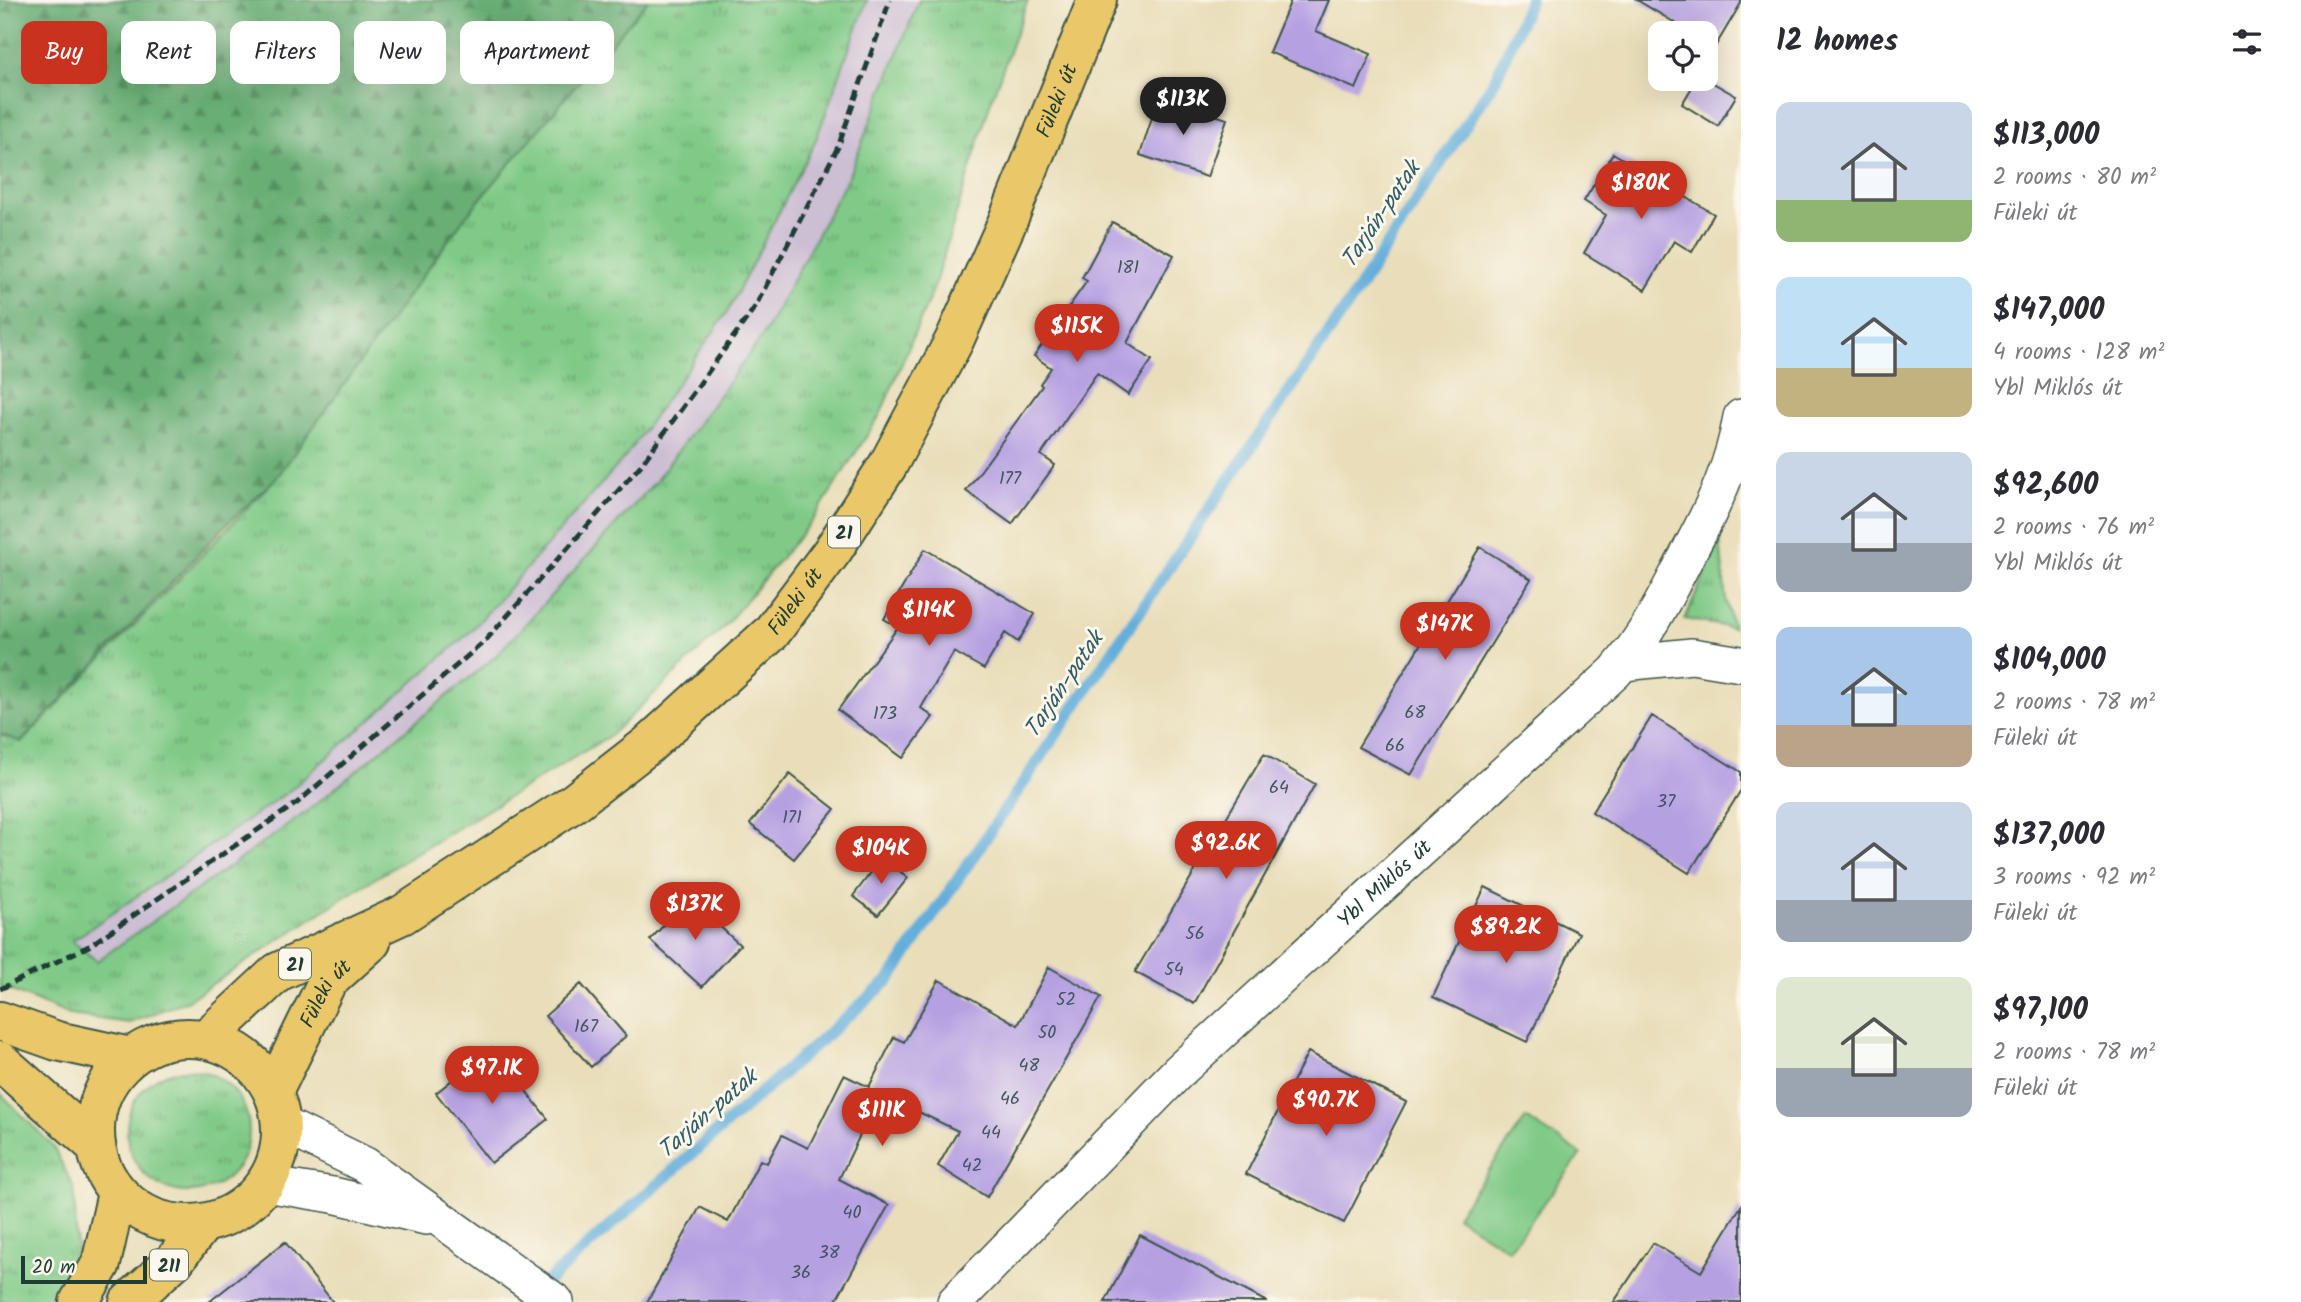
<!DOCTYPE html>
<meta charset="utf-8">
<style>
:root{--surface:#fff;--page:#f7f7f7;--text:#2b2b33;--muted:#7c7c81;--accent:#c8321e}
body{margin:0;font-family:Kalam,sans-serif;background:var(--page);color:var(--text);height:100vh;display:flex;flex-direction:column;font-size:26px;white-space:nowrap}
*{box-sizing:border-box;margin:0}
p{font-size:23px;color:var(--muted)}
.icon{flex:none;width:38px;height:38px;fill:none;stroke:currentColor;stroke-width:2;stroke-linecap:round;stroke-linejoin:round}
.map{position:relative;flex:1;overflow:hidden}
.sheet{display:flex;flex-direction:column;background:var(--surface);width:560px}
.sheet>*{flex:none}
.banner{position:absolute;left:21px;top:21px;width:665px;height:63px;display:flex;gap:14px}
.controls{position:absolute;left:1648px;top:21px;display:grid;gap:14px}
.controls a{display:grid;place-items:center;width:70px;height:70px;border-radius:14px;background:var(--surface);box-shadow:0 7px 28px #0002;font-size:35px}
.scale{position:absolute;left:21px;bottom:18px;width:126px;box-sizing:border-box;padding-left:7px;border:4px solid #1f3d34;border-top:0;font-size:19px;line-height:24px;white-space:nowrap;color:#1f3d34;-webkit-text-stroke:5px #fbf7ec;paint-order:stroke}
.price{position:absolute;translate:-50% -60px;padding:0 16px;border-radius:24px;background:var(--accent);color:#fff;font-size:23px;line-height:46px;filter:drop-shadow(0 2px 4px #0008)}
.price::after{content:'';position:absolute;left:50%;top:42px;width:21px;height:16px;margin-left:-10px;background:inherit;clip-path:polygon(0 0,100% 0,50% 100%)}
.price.active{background:#222;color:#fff}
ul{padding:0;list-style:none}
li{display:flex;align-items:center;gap:21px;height:175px;padding:0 35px}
li span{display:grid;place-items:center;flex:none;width:196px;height:140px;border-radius:14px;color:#555}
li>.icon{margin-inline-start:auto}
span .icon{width:84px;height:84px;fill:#fffc;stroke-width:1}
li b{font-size:30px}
h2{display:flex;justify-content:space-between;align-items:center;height:84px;padding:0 35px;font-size:30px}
.pill{padding:0 24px;border-radius:14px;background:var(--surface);box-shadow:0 7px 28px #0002;font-size:24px;line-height:63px}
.pill.active{background:var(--accent);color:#fff}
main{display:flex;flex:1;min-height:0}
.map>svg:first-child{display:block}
</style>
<main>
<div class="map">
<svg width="1741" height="1302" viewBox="0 0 1741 1302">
<defs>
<pattern id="grass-tufts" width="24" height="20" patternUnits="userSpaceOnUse" patternTransform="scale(1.75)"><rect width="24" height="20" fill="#80ca87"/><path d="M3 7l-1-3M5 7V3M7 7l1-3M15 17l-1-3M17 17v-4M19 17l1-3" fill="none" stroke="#68a56f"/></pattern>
<pattern id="forest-firs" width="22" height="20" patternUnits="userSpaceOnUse" patternTransform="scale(1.75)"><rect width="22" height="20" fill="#68ae74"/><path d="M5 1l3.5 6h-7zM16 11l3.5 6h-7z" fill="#558f60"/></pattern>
</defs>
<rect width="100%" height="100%" fill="#fbf7ec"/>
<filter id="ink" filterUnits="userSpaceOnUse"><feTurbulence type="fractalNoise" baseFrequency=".0143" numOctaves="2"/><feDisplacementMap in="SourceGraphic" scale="14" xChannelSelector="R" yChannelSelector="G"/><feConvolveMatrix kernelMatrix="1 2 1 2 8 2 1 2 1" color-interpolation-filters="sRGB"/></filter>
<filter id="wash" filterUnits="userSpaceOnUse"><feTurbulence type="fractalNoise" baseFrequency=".00686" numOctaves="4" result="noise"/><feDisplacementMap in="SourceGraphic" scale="28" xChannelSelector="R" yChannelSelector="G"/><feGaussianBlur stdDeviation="1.57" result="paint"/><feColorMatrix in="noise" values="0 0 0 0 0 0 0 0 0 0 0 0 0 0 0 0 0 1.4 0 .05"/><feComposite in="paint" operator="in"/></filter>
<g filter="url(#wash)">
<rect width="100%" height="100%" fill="#e9deb9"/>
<path fill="#ccbed3" d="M867 0H919L849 175 764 334 655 482 496 656 305 813 96 961 72 941 288 792 859 25Z"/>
<path fill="url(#grass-tufts)" stroke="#50845e" stroke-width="2" d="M648 0H867L815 142 728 311 626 456 470 632 288 792 72 941 97 961 305 813 496 656 655 482 764 334 849 175 919 0H1028L990 104 933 290 880 415 812 521 724 627 611 735 346 896 188 1000 130 1023 70 1015 0 986V735L22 742 277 477 465 217Z
M1720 540 1726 601 1733 628 1685 619Z
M127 1131a61 61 0 1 1 122 0a61 61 0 1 1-122 0Z
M0 1093 53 1146 74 1188 77 1252 49 1302H0Z"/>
<path fill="url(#forest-firs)" stroke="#447654" stroke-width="2" d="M0 0H648L465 217 277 477 227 524 21 742 0 734Z"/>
<path fill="#80ca87" stroke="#50845e" stroke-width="2" d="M1526 1118 1581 1154 1509 1250 1456 1216Z"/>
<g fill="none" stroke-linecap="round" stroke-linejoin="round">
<path stroke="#63aedb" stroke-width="12" d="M524 1302 890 979 1352 299 1495 80 1530 0"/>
</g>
<g id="blocks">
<path fill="#b5a0e2" d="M1291 0H1329L1316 31 1371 54 1356 89 1269 52Z
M1637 0H1741V3L1715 47 1706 42V33H1692Z
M1697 79H1706L1736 96 1718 126 1682 104Z
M1159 96 1227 119 1207 177 1140 155Z
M1613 153 1714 214 1692 252 1674 241 1645 290 1584 253 1606 215 1584 201Z
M1112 222 1174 255 1127 343 1152 360 1128 395 1097 373 1041 455 1055 465 1012 524 966 491 1042 386 1040 384 1051 368 1034 356 1087 281 1082 278Z
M1480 547 1531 579 1411 775 1358 747Z
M925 549 1035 614 1018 642 1005 633 984 669 954 652 921 708 933 717 903 758 838 710 898 627 884 619Z
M1652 716 1741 772V790L1689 873 1592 812Z
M1264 754 1315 784 1194 1004 1135 972Z
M790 774 835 809 794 859 750 824Z
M883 857 908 878 878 915 853 896Z
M1485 887 1579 933 1527 1042 1433 997Z
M689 898 740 945 702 987 650 940Z
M1049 967 1101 997 987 1197 938 1166 958 1131 880 1093 839 1179 889 1205 835 1302H647L700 1207 728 1222 760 1160 767 1163 782 1135 808 1148 844 1075 869 1087 894 1037 904 1042 939 980 1018 1025Z
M581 984 626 1036 591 1067 545 1016Z
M492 1048 548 1119 491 1163 436 1093Z
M1308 1052 1406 1102 1344 1223 1246 1174Z
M1741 1206V1302H1614L1653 1243 1701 1272Z
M1140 1235 1267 1302H1105Z
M285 1242 333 1302H209Z"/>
</g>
</g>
<g filter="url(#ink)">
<use href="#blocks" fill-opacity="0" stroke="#3d5548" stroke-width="2"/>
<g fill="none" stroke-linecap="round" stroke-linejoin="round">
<defs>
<g id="minor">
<path d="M1623 663 1692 656 1741 664"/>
<path d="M282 1124 365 1165 556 1302"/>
<path d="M265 1184 333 1195 426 1217"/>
<path id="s1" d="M955 1302 1178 1072 1615 672C1648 634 1668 592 1691 548 1714 505 1733 465 1741 417"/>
</g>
<g id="primary">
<path d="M0 1021 57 1041 131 1057"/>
<circle cx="188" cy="1131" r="93"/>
<path id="s2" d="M206 1039 278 972 402 915 575 802 648 745 771 633 833 550 888 465 954 341 1006 225 1097 0"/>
<path d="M0 1061 95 1145"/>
<path id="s3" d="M273 1092 327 982 371 942"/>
<path d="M79 1302 101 1264 117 1193"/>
<path d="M129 1302 175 1260 203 1223"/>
</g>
</defs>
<use href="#minor" stroke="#3d5548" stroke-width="38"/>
<use href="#primary" stroke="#3d5548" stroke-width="42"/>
<use href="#minor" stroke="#fff" stroke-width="35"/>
<use href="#primary" stroke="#eac769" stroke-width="38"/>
<path stroke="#1f3d34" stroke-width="5" stroke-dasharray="10 5" stroke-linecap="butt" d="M0 989 89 946 297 803 486 640 641 465 755 307 838 147 890 0"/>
</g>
</g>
<g text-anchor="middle" stroke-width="6" stroke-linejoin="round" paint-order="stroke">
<g font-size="18" fill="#445660">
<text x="1128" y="273">181</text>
<text x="1010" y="484">177</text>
<text x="1415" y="718">68</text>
<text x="885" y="719">173</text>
<text x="1395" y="751">66</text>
<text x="1279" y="793">64</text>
<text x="1666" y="807">37</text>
<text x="792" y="823">171</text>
<text x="1195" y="939">56</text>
<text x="1174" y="975">54</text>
<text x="1066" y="1005">52</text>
<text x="586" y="1032">167</text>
<text x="1047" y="1038">50</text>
<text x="1029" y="1071">48</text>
<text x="1010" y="1104">46</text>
<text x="991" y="1138">44</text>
<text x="972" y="1171">42</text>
<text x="852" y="1218">40</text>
<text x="829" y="1258">38</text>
<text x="801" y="1278">36</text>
</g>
<g fill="#fbf7ec" stroke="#61756b" stroke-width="2">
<rect x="828" y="516.5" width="32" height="31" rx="5"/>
<rect x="279" y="948.5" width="32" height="31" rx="5"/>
<rect x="150" y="1249.5" width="38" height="31" rx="5"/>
</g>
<g font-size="19" font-weight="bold" fill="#1f3d34">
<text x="844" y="539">21</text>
<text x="295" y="971">21</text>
<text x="169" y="1272">211</text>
</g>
<g font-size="21" fill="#1f3d34" stroke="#fbf7ec">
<text dy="7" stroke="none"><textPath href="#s2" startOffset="1307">Füleki út</textPath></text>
<text dy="7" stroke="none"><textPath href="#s2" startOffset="740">Füleki út</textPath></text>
<text dy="7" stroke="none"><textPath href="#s1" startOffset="600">Ybl Miklós út</textPath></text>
<text dy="7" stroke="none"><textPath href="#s3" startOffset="112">Füleki út</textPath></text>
</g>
<g font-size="23" font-style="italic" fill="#335f66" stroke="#fbf7ec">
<text transform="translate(1380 214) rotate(-56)" y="8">Tarján-patak</text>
<text transform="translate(1063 684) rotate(-56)" y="8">Tarján-patak</text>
<text transform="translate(707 1113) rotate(-41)" y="8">Tarján-patak</text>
</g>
</g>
</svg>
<div class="controls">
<a><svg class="icon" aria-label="locate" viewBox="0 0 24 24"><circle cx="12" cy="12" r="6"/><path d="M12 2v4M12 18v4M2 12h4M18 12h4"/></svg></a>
</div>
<div class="scale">20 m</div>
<b class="price active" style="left:1183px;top:137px">$113K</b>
<b class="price" style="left:1641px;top:221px">$180K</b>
<b class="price" style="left:1077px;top:364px">$115K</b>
<b class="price" style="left:929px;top:648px">$114K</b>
<b class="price" style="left:1445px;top:662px">$147K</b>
<b class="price" style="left:1226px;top:881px">$92.6K</b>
<b class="price" style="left:881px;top:886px">$104K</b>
<b class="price" style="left:695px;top:942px">$137K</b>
<b class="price" style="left:1506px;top:965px">$89.2K</b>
<b class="price" style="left:492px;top:1106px">$97.1K</b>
<b class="price" style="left:1326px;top:1138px">$90.7K</b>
<b class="price" style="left:882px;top:1148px">$111K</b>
<div class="banner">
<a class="pill active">Buy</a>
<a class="pill">Rent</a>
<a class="pill">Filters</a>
<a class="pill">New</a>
<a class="pill">Apartment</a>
</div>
</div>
<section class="sheet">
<h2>12 homes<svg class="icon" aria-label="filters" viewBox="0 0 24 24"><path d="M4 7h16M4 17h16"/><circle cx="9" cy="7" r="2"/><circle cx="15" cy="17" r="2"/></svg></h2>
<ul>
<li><span style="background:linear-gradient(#c9d6e8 70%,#8fb573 0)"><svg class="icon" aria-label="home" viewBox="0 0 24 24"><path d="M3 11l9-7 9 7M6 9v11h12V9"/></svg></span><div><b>$113,000</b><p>2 rooms · 80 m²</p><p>Füleki út</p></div></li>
<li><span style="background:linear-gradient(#bfe0f5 65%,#c2b280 0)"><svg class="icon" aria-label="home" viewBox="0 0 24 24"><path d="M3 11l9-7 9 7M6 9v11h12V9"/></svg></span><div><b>$147,000</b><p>4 rooms · 128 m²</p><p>Ybl Miklós út</p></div></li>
<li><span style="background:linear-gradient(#c9d6e8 65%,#9aa5b1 0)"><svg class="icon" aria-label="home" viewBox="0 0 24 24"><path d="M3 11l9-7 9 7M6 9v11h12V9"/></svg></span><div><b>$92,600</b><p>2 rooms · 76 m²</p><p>Ybl Miklós út</p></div></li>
<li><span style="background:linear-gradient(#a9c7e8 70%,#b9a48a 0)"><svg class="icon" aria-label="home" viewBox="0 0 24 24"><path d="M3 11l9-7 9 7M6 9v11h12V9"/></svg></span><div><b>$104,000</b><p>2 rooms · 78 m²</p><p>Füleki út</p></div></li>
<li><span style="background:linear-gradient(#c9d6e8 70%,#9aa5b1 0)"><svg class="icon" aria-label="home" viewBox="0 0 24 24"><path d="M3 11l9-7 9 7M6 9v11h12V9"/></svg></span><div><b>$137,000</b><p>3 rooms · 92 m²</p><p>Füleki út</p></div></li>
<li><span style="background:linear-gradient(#dfe7d0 65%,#9aa5b1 0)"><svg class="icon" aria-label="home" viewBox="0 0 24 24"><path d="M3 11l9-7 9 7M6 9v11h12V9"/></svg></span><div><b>$97,100</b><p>2 rooms · 78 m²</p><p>Füleki út</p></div></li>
</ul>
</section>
</main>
